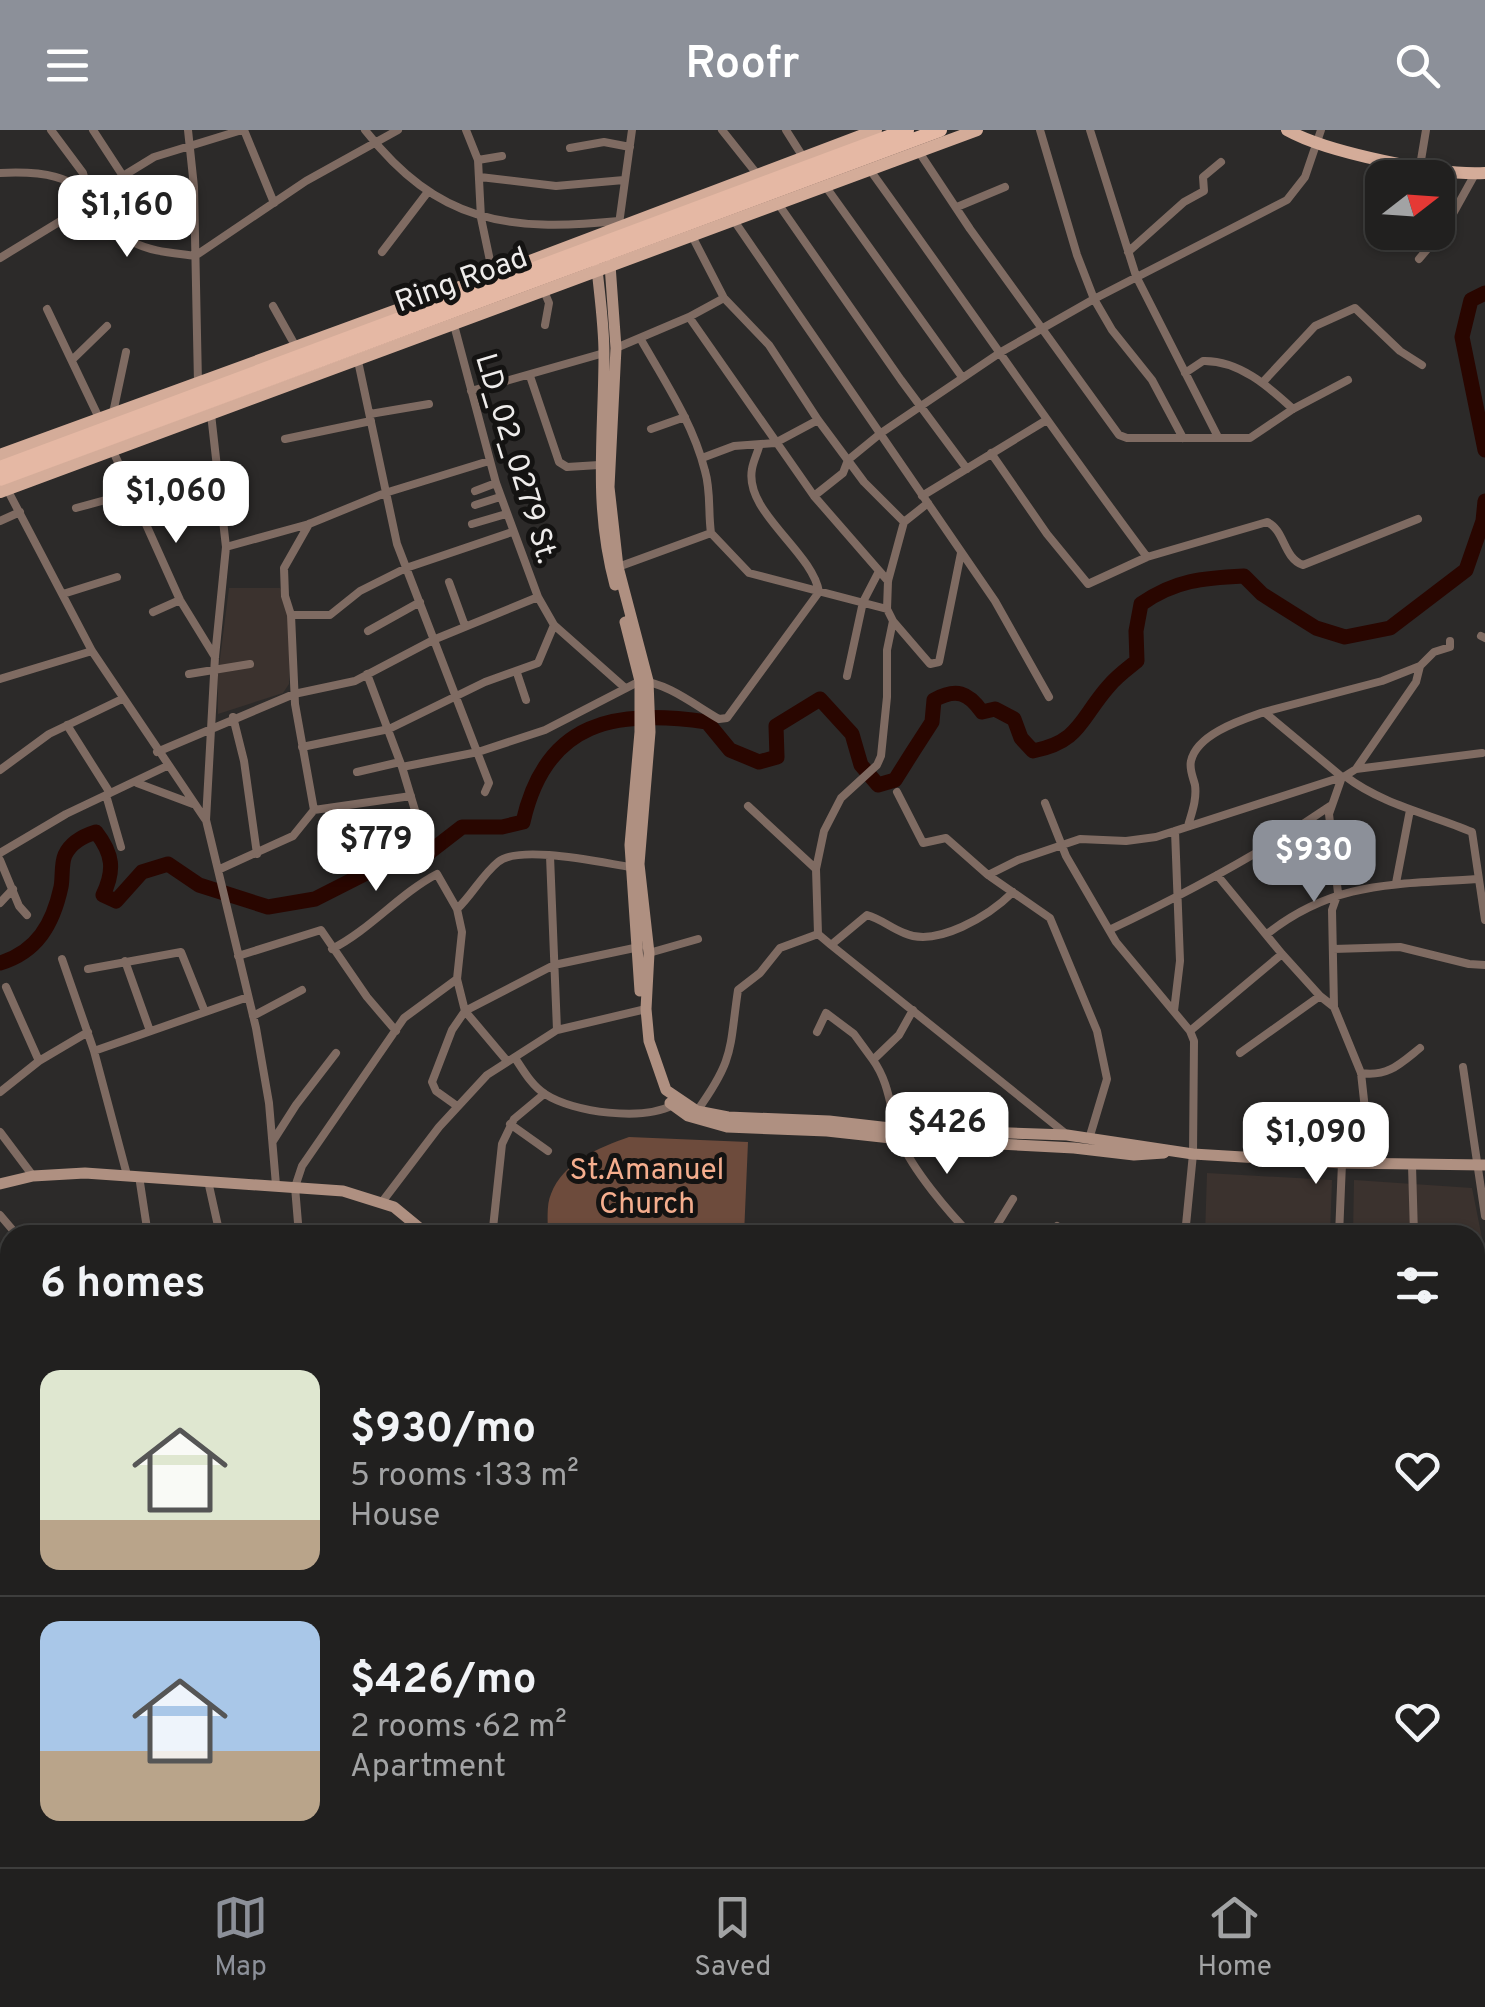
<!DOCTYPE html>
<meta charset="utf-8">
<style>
:root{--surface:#21201f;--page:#2d2d2c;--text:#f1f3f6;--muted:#a2a3a4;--line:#3e3e3d;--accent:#8c9099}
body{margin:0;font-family:Overpass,sans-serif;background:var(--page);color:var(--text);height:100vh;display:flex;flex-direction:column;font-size:38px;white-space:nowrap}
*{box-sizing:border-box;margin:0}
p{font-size:32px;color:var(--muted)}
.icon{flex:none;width:55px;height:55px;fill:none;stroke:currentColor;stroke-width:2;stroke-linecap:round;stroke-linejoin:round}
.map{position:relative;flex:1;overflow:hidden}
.side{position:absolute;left:0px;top:1095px;width:1485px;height:642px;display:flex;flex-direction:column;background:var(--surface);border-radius:30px 30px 0 0;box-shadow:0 2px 8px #0004,0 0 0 2px var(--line)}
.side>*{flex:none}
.needle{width:65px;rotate:73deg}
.tools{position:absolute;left:1365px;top:30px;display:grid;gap:20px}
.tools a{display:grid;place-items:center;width:90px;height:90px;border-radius:20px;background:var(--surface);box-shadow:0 2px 8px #0004,0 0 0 2px var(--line);font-size:50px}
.price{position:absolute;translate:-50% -85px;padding:0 22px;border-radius:20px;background:#fff;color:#222;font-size:32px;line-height:65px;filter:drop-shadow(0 2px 5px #0008)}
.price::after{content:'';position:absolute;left:50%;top:60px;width:30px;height:22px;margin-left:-15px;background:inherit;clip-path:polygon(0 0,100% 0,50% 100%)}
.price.current{background:var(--accent);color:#fff}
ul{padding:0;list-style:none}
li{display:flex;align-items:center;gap:30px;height:250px;padding:0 40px}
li+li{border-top:2px solid var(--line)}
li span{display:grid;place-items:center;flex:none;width:280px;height:200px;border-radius:20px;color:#555}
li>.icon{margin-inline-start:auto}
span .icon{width:120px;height:120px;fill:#fffc;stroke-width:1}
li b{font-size:42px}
h2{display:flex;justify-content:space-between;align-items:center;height:120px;padding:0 40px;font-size:42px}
header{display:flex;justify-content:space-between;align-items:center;height:130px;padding:0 40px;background:var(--accent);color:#fff;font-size:45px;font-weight:600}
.menu{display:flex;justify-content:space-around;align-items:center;height:140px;border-top:2px solid var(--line);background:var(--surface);font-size:28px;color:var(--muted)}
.menu a{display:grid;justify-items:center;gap:5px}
.menu .current{color:var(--accent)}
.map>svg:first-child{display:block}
</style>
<header><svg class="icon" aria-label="menu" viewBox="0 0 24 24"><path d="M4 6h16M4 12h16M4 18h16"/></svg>Roofr<svg class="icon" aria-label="search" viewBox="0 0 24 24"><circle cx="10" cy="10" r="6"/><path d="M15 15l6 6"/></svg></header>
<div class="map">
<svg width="1485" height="1737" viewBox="0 0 1485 1737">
<rect width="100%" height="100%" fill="#2c2a29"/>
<path fill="#3b322e" d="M229 458H280L285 466 290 479 289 554 283 563 218 584V544Z
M1207 1043 1332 1050 1330 1105H1205Z
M1354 1050 1472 1058 1485 1123V1225H1475V1105H1353Z
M1485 1545V1684L1475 1668V1548Z
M698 1728H907L893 1737H693Z"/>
<path fill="#6d4b3c" d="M629 1007 748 1012 744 1105H548C548 1093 546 1075 551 1064 563 1032 600 1017 629 1007Z"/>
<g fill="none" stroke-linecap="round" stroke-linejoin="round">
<path stroke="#290600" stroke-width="15" d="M1485 163 1471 170 1462 207 1485 320
M0 833C37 822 53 794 61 757 63 747 61 734 65 725 71 712 83 706 96 702 113 724 115 740 103 765L116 771 142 742 168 734 199 755 268 777 315 769 384 734 418 731 462 697H502L523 692C546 590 616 579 707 592L730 620 759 632 777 627 776 596 820 569 852 604 861 635 878 655 895 650 912 623 932 592 934 570C956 558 968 562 982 582L995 579 1014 589 1021 608 1033 621C1080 612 1080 589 1108 557 1116 547 1127 539 1137 531L1136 501 1141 474C1175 450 1203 448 1244 446L1262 464 1316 498 1345 507 1390 498 1466 440 1483 391 1485 371"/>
<path stroke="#7f6b62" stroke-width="8" d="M51 0 83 43 88 62
M93 0 123 46
M188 0 194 57 198 253
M244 0 274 73
M365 0C438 93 507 102 619 91
M466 0 478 30 481 88 493 145
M722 0 757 44
M786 0 803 27
M1040 0 1077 125 1094 169 1112 200 1152 250 1183 308
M1090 0 1136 146 1218 307
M570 18 604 12 630 17
M919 22 970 99 1119 305 1127 308H1250L1293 279 1348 250
M478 30 502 26
M1420 36 1426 0
M870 40C963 169 1052 300 1147 427
M0 43C40 41 74 44 101 77 110 89 119 104 133 112 151 122 175 123 195 126L306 51 398 0
M480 47 556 56 624 50
M826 57 962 247
M779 75 901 250 967 339
M957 77 1005 57
M735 92 995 471 1049 567
M619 94 632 0
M692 106 724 168 769 215 818 290 864 352 904 392
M382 122 427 63
M1128 122 1184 72 1204 61 1203 47 1221 32
M0 128 95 70 123 46 154 27 242 0
M1419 129 1445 98 1475 44
M544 161 549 173 545 195
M273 176 296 217
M47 179 99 288
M689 187 724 168
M454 195 496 353 538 467 554 495 624 557
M616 218 689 187 814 366 843 343 848 330 881 303 1001 222 1094 169 1287 70 1305 47 1321 0
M72 230 107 196
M358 231 397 414 489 653 485 662
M1185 243 1203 231C1239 230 1269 257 1293 279
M530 246 559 332 567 337 599 335
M1263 252 1315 196 1355 178 1400 221 1422 235
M471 261 604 223
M113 283 126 222
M211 284 226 417 215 527 206 690 256 898 269 973 276 1055
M370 284 429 274
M651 299 685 287
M285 309 371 291
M113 321 180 470 215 527
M991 323 1047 404 1088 454 1147 427 1267 392C1285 400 1283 428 1303 435L1418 389
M702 328 734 316 775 313 818 290
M7 359 92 521 205 689
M475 361 496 353
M814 366 888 451
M922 366 1045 291
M475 375 500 367
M76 378 131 363
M0 391 20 382
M309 394 284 438 285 466 291 485 295 574 314 680
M472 394 506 384
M711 403 749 443 887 479
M226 417 309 394 385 363 489 331
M618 437 711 403C708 382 711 361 705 341 693 293 664 250 640 208
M449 452 465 496
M63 464 117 447
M153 482 180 470
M291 485H330L360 461 406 438 512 402
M893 491 930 534 939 532 961 423
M368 501 420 472
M1481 506 1485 508
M517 543 526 570
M189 544 250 534
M367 544 402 637 423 707
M847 546 863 472 878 443
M0 549 92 521
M233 587 244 631 257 724
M67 595 110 663
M302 617 389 599 485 552 538 533 554 495
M157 622 294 564 355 551 433 510 538 467
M402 637 478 622 545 600 640 551C666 552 696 576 719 589L727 588 819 462C812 421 744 382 752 339 753 332 757 324 759 317
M1356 639 1416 552 1420 536
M0 640 49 604 122 569
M357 642 400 632
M1345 646C1383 675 1430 684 1472 702L1485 790
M137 653 193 674
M897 662 923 713 946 708 988 745
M106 665 121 717
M1045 673 1066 726 1116 812 1190 901 1194 911 1193 1024 1185 1105
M748 676 816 739 818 804 831 815
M1188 696C1192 682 1197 669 1195 655 1193 647 1189 639 1191 631 1197 604 1241 590 1264 582
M0 723 66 684 167 636
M550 726 557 900
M0 730 19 776 27 785
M220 739 293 706 314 680 411 666
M816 739 824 701 841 668 877 635 881 626 887 567V520L893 491 887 479 888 451 904 392 928 373
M1217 745 1282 824 1320 866 1334 877 1361 943 1371 1034
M1396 753 1410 680
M1013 762C990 785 937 818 904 803 891 798 881 789 867 785L831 815 1065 1003
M0 773 13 759
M457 779C472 765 482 745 498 732 519 714 603 733 630 737
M1109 800C1185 764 1260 724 1330 676
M1267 804C1335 750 1395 755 1477 749
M332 819C371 799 399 764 437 744L457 779 462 802 457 849 465 881 507 931
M1333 819 1400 817 1469 834 1485 835
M649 823 698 809
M238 826 321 800 367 867 396 901
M62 829 94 921 127 1045
M125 831 150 901
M88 839 181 822 205 882
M6 857 39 931
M1334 877 1332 780 1338 763 1329 684 1342 647 1264 582 1382 551 1420 536 1434 522 1450 517V511
M913 880 899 905 873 930C891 955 890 984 901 1011 912 1039 949 1083 971 1105
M1174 881 1180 831 1175 701
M253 886 302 860
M1190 901 1282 824
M817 902 826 883 854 904 873 930
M94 921 248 867
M1240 923 1320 866
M515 928C523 940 532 956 545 964 574 983 643 991 673 975
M1463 937 1485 1086
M1361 943C1388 947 1400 934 1420 918
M0 962 39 931 88 902
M457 976 436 961 432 952 452 900 465 881 554 835 639 817
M697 981C735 928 729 920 738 860L760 843 780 818 818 804
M510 994 548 1021
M0 1002 33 1046
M1089 1009 1107 949 1097 901 1050 788 988 745 1018 730 1080 709 1126 711 1156 707 1345 646 1356 639 1482 623
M273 1011 296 975 336 923
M1412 1035 1414 1105
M139 1046 148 1105
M208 1051 220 1105
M382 1072 439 997 487 945 557 900 646 879
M0 1085 17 1105
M299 1105 295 1057 302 1036 404 888 457 849
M488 1105 493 1098 502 1014 514 989 544 964
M991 1105 1013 1069
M1050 1105 1057 1096
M1339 1105 1342 1033
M1475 1133H1485
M0 1173 10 1183
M1475 1217H1485
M0 1271 10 1290
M0 1301 10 1299
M0 1362 10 1361
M0 1417 10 1416
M1475 1434 1482 1423 1476 1360
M0 1527H10
M0 1562 8 1595
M0 1683 10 1682
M1475 1693 1485 1691
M49 1728 66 1737 110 1728
M283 1728 284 1737
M360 1728 370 1737
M541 1728 548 1737
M567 1728 584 1737
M1292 1728 1298 1737
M329 1731 332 1728
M139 1737 193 1728
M519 1737 539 1728
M639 1737 645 1728
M1069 1737 1079 1728
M1197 1737 1205 1728
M1315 1737 1329 1728
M1415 1737 1424 1728
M1468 1737 1469 1728"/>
<path stroke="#7f6b62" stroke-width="10" d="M1343 1728 1347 1737"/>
<path stroke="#af9081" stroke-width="11" d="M610 135 616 218 609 357 618 437 648 551 650 602 639 734 649 823 646 879 649 911 666 960 697 981 728 987 829 991 899 999 1067 1005 1193 1024 1342 1033 1485 1035
M597 139C600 168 604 196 604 224 604 306 593 374 615 455
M625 492 640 551V602L630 715 640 861
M670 973 688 986 727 997 827 1001 900 1009 1074 1018 1134 1025 1164 1023
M0 1054 33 1046 85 1043 343 1061 394 1077 428 1105
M1475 1265H1485
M998 1728 1003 1737"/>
<path stroke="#d4ac99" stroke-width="12" d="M1287 0C1326 22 1439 46 1485 43
M0 325 493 145 876 0
M0 362 977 0"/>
<path stroke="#e5b8a4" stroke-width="14" d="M0 338 907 0
M0 349 940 0"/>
</g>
<g text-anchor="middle" stroke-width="10" stroke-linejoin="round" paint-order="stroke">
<g font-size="30" fill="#eeeceb" stroke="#141312">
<text transform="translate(461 149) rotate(-20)" y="10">Ring Road</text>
<text transform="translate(517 328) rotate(73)" y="10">LD_02_0279 St.</text>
</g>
<g font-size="30" fill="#f5ae8e" stroke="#141312">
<text x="647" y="1049">St.Amanuel<tspan x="647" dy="34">Church</tspan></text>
</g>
</g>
</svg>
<div class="tools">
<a><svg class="needle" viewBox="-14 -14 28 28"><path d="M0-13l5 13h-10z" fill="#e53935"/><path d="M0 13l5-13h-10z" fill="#a2a3a4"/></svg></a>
</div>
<b class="price" style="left:127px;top:130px">$1,160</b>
<b class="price" style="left:176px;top:416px">$1,060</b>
<b class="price" style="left:376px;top:764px">$779</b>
<b class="price current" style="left:1314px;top:775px">$930</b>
<b class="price" style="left:947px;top:1047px">$426</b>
<b class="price" style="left:1316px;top:1057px">$1,090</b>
<section class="side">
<h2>6 homes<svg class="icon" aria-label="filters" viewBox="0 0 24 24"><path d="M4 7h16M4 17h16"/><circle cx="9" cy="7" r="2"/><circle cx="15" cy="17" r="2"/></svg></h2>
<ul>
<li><span style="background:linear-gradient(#dfe7d0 75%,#b9a48a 0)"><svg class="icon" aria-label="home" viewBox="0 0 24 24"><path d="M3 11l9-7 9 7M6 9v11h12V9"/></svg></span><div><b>$930/mo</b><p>5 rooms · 133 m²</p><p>House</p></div><svg class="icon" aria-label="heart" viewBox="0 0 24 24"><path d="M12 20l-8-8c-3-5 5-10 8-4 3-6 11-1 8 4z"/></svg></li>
<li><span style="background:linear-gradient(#a9c7e8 65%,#b9a48a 0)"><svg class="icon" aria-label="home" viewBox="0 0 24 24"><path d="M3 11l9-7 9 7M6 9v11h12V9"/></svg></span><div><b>$426/mo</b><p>2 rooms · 62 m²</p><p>Apartment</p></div><svg class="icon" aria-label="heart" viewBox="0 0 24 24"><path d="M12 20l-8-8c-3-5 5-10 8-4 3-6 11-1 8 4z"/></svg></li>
</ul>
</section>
</div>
<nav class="menu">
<a class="current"><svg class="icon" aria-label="map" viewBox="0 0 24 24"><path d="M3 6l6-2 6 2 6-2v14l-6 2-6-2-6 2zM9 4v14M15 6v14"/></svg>Map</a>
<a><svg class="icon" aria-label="saved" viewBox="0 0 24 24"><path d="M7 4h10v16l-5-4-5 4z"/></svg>Saved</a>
<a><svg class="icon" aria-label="home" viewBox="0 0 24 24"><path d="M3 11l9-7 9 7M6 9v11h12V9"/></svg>Home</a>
</nav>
